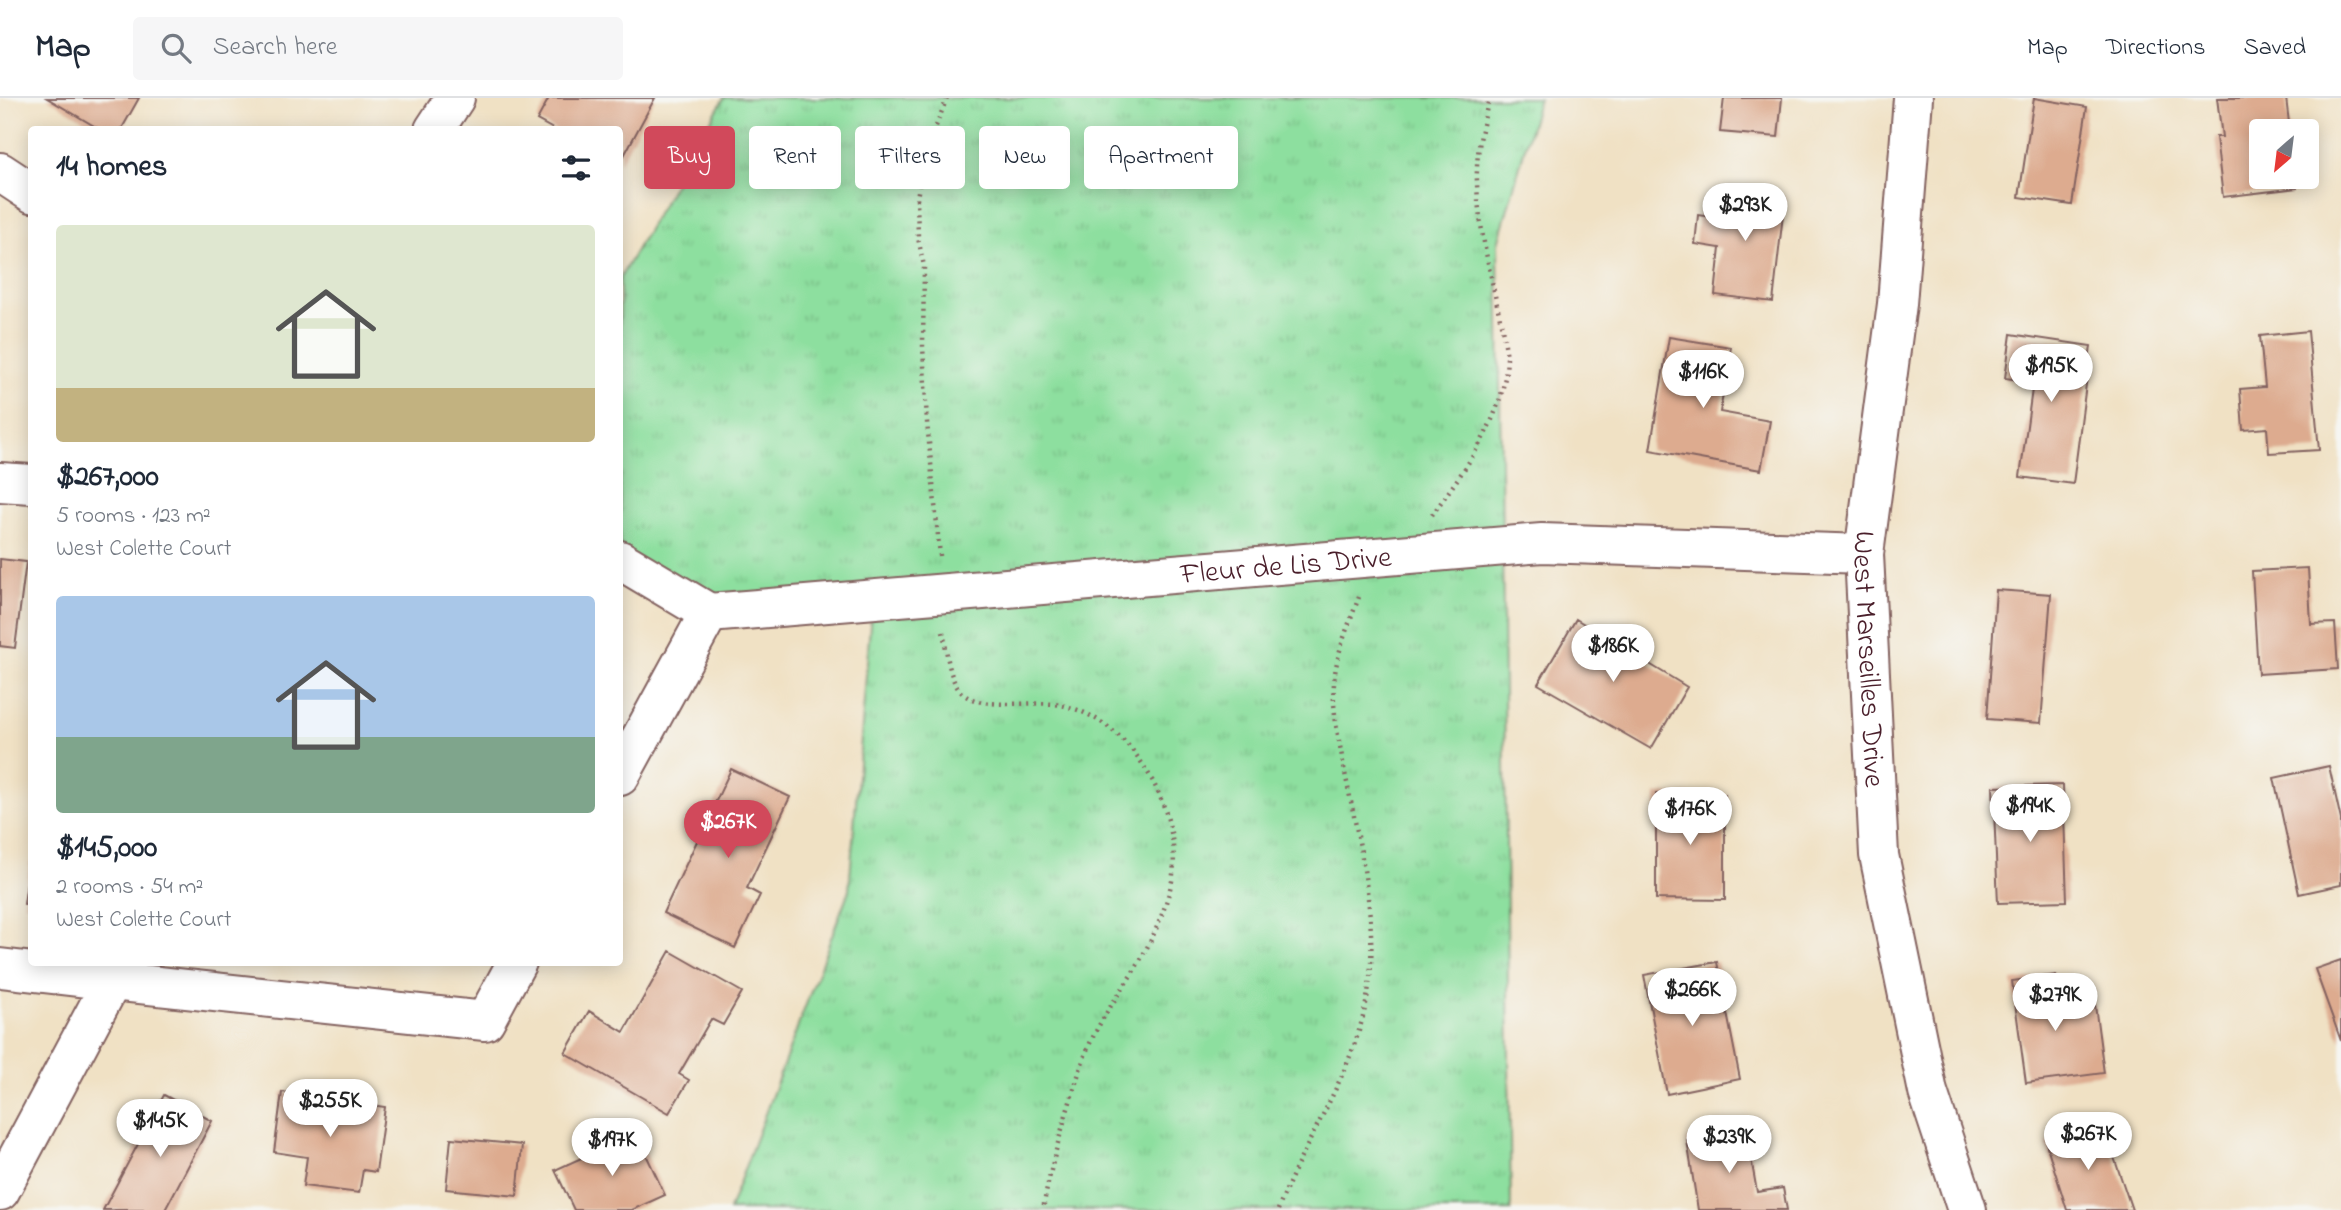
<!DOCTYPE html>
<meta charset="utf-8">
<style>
:root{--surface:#fff;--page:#f6f6f7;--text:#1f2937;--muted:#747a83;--line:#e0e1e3;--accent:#d1495b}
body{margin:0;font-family:"Indie Flower",sans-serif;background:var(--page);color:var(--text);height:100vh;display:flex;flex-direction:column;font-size:26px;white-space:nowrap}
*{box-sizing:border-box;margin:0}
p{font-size:23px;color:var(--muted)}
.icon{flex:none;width:38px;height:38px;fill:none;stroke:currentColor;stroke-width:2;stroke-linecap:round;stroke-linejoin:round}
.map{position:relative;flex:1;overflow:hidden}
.drawer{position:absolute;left:28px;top:28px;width:595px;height:840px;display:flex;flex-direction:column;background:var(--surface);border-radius:7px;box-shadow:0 4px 18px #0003}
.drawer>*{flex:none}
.guide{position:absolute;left:644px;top:28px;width:665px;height:63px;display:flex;gap:14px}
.needle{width:46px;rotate:208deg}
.tools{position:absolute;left:2249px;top:21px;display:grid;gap:14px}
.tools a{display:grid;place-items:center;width:70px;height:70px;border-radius:7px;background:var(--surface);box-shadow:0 4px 18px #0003;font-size:35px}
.price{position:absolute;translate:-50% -60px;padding:0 16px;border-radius:24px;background:#fff;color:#222;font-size:23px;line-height:46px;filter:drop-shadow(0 2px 4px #0008)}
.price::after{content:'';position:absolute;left:50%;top:42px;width:21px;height:16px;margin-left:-10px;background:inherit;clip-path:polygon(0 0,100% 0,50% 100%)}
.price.on{background:var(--accent);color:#fff}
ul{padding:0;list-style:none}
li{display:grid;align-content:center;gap:14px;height:371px;padding:0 28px}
li span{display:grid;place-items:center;height:217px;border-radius:7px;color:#555}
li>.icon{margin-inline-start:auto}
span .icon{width:126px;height:126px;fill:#fffc;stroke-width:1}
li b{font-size:30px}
h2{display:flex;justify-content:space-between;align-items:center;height:84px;padding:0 28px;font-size:30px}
.tag{padding:0 24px;border-radius:7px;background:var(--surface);box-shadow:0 4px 18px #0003;font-size:24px;line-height:63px}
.tag.on{background:var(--accent);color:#fff}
header{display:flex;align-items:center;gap:42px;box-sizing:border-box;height:98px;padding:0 35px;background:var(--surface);border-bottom:2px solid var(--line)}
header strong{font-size:33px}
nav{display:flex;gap:38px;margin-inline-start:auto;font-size:24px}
.search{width:490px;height:63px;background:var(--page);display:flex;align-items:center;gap:18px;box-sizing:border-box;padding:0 24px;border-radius:7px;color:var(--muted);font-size:26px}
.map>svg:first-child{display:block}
</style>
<header>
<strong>Map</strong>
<div class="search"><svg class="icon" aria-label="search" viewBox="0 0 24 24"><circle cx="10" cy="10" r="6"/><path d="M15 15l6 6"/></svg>Search here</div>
<nav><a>Map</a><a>Directions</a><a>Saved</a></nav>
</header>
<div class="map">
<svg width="2341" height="1112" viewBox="0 0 2341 1112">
<defs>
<pattern id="grass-tufts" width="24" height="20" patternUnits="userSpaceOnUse" patternTransform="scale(1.75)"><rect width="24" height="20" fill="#8ddf9f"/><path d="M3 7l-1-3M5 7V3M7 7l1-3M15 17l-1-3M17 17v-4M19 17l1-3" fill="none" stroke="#7bbf89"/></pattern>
</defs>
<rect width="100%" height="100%" fill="#f6f6f2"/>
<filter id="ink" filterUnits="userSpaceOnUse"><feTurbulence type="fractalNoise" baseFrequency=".0143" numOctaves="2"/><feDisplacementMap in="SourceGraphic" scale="14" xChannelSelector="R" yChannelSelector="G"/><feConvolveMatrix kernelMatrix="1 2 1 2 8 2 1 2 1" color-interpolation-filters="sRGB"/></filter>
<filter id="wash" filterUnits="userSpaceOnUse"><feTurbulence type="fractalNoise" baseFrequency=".00686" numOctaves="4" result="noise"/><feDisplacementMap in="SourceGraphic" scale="28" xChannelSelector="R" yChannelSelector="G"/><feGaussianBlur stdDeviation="1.57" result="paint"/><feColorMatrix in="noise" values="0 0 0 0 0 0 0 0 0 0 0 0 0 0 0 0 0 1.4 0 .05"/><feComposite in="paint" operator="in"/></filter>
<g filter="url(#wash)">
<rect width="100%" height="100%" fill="#f0e1c4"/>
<path fill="url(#grass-tufts)" stroke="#6c7f65" stroke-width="2" d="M724 0H1539L1498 145 1511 1112H729L849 792 872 502 709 515 620 462V180Z"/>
<g id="blocks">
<path fill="#ddab8f" d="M47 0H139L121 32H101Z
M549 0H655L620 65V32H555L537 22Z
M1724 0H1782L1778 39 1720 34Z
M2034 0 2087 9 2072 107 2019 99Z
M2217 0H2286L2290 33H2261V79H2296L2297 90 2223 99 2216 39H2222Z
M1718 91 1785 99 1773 204 1715 197 1720 150 1695 146 1698 117 1714 119Z
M2308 233 2319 352 2269 355 2267 330 2243 332 2240 291 2265 289 2260 238Z
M2011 236 2091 248 2073 386 2020 379 2033 284 2005 280Z
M1669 239 1731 249 1720 314 1770 323 1761 372 1650 352Z
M0 461 26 464 15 550 0 548Z
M2308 470 2311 526 2335 525 2338 571 2258 576 2252 473Z
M1996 492 2051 496 2041 625 1987 621Z
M1576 521 1687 589 1651 651 1538 586Z
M2329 668 2341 722V787L2299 796 2274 680Z
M731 671 790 699 747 790 760 797 735 850 663 815Z
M2063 687 2067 803 1998 805 1993 689Z
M1656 696 1725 697V802L1656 801Z
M30 763H32V807L24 806Z
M670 853 742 894 723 927 711 921 679 976 689 982 669 1015 565 955 589 913 624 934Z
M2341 862V943L2315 871Z
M1717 864 1740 981 1667 996 1644 877Z
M2056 877 2061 911 2095 907 2104 975 2026 985 2012 883Z
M282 994 385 1009 376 1074 363 1072 359 1095 303 1088 307 1059 274 1054Z
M164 997 212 1023 165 1112H103Z
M2103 1027 2132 1112H2067L2046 1045Z
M1746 1032 1757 1094 1783 1090 1787 1112H1698L1687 1042Z
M636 1035 665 1097 632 1112H574L555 1072Z
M451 1040 522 1047 517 1098 446 1091Z"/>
</g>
</g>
<g filter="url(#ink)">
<use href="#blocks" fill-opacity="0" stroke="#846361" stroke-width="2"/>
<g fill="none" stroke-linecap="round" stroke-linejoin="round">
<defs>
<g id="minor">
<path id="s1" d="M1913 0 1897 206 1864 456 1879 757 1928 994 1967 1112"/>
<path d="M434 32 455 0"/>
<path d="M0 74 32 95"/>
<path d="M0 384 32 386"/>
<path d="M620 462 709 515"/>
<path id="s2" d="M709 515 1542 445 1864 456"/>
<path d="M620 678 709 515"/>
<path d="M0 870 112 883 0 1093"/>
<path d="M112 883 485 923 517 864"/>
</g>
</defs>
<use href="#minor" stroke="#846361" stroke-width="42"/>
<path stroke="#846361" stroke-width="4.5" stroke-dasharray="2 5" stroke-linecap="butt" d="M1432 417C1466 369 1505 320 1507 259 1498 198 1475 131 1477 69 1478 45 1484 23 1489 0
M940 458 927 324 923 248 924 168 918 140 917 100 924 59 947 0
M943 534C947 552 948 580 961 594 982 615 1037 600 1065 608 1085 613 1104 624 1120 639 1155 672 1181 734 1172 783 1166 809 1156 834 1143 857 1128 885 1107 910 1093 939 1083 959 1077 982 1070 1004 1059 1040 1049 1075 1043 1112
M1278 1112C1310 1027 1367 960 1371 865 1374 806 1357 733 1345 675 1340 646 1332 615 1334 585 1336 555 1349 526 1359 499"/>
<use href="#minor" stroke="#fff" stroke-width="38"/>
</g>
</g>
<g text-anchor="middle" stroke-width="6" stroke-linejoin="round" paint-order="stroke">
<g font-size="30" fill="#4a1f2b" stroke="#f6f6f2">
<text dy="10" stroke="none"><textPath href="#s2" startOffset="579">Fleur de Lis Drive</textPath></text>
<text dy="10" stroke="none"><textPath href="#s1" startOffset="564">West Marseilles Drive</textPath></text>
</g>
</g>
</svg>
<div class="tools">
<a><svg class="needle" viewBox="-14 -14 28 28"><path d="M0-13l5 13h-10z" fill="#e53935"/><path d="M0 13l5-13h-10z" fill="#747a83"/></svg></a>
</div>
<b class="price" style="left:1745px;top:145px">$293K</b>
<b class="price" style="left:2051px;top:306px">$195K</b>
<b class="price" style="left:1703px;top:312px">$116K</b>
<b class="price" style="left:1613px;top:586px">$186K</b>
<b class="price" style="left:2030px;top:746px">$194K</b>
<b class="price" style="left:1690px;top:749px">$176K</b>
<b class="price on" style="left:728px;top:762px">$267K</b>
<b class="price" style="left:1692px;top:930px">$266K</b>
<b class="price" style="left:2055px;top:935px">$279K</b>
<b class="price" style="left:330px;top:1041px">$255K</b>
<b class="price" style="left:160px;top:1061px">$145K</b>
<b class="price" style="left:2088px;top:1074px">$267K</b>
<b class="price" style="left:1729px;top:1077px">$239K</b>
<b class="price" style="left:612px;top:1080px">$197K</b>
<div class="guide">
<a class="tag on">Buy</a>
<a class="tag">Rent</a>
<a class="tag">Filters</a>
<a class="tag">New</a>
<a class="tag">Apartment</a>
</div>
<section class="drawer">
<h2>14 homes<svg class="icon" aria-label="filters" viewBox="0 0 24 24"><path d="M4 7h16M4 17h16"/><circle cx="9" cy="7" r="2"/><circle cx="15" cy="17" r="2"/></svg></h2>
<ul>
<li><span style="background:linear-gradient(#dfe7d0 75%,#c2b280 0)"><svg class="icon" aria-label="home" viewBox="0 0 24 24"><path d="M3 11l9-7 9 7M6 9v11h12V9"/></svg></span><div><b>$267,000</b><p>5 rooms · 123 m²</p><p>West Colette Court</p></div></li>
<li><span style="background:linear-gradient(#a9c7e8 65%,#7fa58c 0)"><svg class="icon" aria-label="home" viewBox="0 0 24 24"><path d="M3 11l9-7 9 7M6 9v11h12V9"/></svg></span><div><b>$145,000</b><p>2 rooms · 54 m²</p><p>West Colette Court</p></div></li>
</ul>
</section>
</div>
